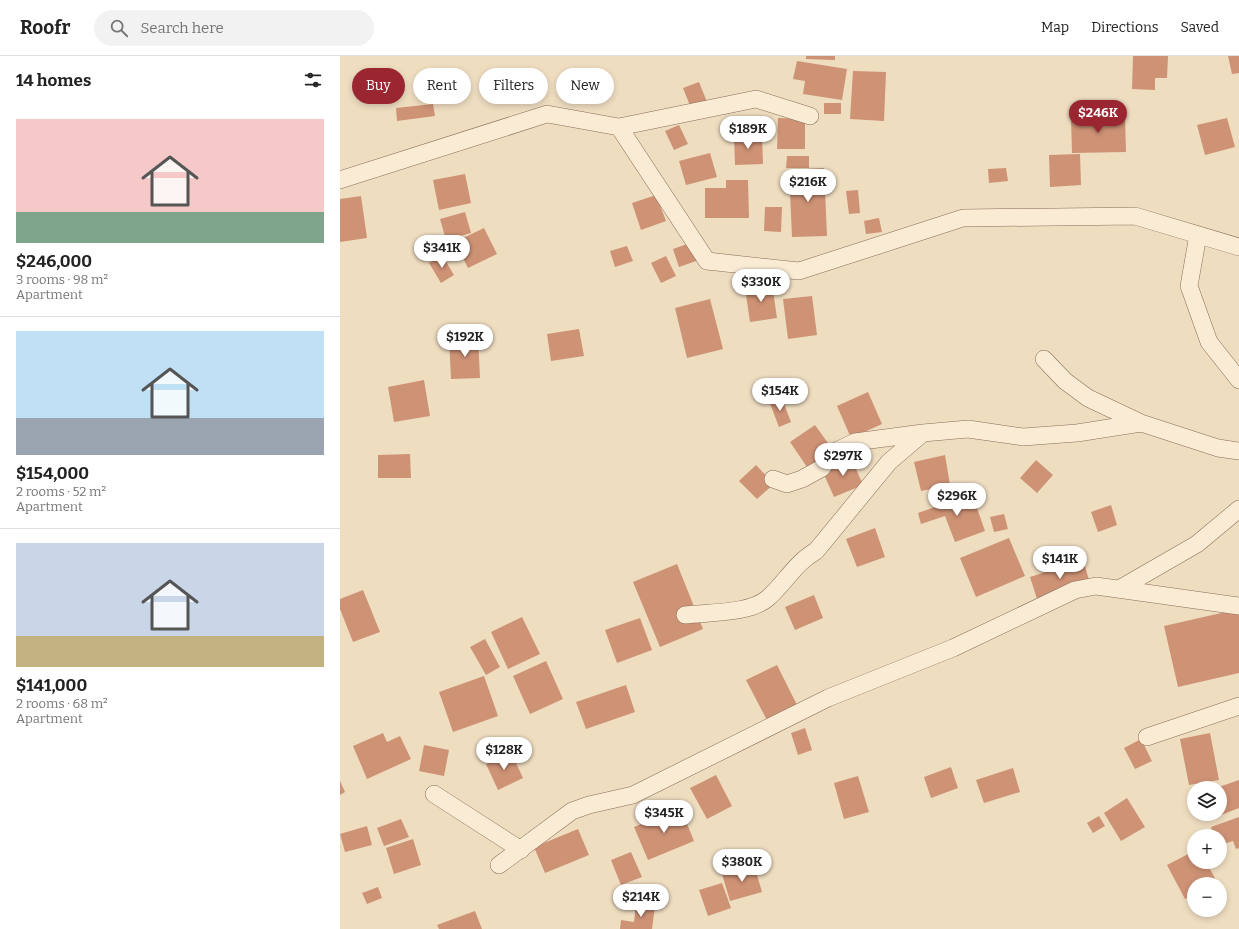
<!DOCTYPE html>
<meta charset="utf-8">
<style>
:root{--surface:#fff;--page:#f2f2f2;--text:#222;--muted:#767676;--line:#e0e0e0;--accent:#992631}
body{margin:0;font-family:Bitter,serif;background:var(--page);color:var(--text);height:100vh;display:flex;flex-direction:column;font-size:15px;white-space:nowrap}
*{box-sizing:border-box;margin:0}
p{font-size:13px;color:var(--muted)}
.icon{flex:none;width:22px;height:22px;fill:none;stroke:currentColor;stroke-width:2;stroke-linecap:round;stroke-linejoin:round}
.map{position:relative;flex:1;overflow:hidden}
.details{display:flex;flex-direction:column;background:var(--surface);width:340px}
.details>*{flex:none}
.banner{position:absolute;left:12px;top:12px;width:380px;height:36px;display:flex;gap:8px}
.tools{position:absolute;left:847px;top:725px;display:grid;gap:8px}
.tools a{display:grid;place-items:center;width:40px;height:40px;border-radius:50%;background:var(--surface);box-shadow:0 2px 6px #0003;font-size:20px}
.price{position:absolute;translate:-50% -34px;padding:0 9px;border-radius:14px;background:#fff;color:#222;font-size:13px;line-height:26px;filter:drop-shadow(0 1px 2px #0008)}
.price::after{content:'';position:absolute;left:50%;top:24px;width:12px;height:9px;margin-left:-6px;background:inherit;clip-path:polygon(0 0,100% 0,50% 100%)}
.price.selected{background:var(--accent);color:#fff}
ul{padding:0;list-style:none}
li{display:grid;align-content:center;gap:8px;height:212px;padding:0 16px}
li+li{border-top:1px solid var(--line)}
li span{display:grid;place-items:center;height:124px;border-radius:0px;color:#555}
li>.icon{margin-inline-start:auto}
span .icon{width:72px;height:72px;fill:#fffc;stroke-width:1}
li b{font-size:17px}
h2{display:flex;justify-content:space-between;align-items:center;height:48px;padding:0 16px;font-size:17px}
.pill{padding:0 14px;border-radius:18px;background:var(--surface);box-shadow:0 2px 6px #0003;font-size:14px;line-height:36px}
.pill.selected{background:var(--accent);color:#fff}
header{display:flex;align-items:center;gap:24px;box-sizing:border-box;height:56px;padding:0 20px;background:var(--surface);border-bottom:1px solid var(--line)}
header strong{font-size:19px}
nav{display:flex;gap:22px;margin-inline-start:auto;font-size:14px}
.search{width:280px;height:36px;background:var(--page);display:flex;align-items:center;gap:10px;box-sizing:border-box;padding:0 14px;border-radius:22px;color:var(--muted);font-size:15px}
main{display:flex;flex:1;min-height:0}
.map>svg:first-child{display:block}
</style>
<header>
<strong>Roofr</strong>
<div class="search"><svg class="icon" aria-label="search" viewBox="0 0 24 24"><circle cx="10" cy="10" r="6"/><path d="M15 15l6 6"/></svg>Search here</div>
<nav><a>Map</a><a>Directions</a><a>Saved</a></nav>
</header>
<main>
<section class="details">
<h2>14 homes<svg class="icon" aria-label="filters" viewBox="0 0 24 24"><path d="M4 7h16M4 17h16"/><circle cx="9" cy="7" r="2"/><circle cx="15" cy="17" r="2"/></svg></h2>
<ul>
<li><span style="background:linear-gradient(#f6c9c9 75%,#7fa58c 0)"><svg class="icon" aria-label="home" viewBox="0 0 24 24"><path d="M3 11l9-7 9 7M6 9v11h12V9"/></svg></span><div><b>$246,000</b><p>3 rooms · 98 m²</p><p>Apartment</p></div></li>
<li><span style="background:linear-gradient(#bfe0f5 70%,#9aa5b1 0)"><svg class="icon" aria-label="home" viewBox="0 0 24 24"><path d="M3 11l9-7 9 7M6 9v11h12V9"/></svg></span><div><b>$154,000</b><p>2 rooms · 52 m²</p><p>Apartment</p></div></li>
<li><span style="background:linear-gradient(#c9d6e8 75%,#c2b280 0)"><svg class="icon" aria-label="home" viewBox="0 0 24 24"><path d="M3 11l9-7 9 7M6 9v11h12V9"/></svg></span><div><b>$141,000</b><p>2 rooms · 68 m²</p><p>Apartment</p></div></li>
</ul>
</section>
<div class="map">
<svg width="899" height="873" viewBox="0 0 899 873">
<rect width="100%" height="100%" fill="#efddc0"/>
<path fill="#ce9275" d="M466 0H495V4L466 3Z
M793 0H828L827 22H815V34L792 33Z
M888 0H899V17L892 18Z
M457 5 507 13 502 44 463 38 465 25 453 23Z
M513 15 546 16 544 65 510 63Z
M359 26 367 46 351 52 343 32Z
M484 47H501V58H484Z
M93 48 95 60 57 65 56 52Z
M785 60 786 96 732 97 731 61Z
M438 62 465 63V93H437Z
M887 62 895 91 865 99 857 69Z
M339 69 348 88 334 94 325 75Z
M394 80H422L423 108 395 109Z
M370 97 377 121 346 129 339 105Z
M740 98 741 129 710 131 709 99Z
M447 100H469V112H446Z
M484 112 487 180 452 181 449 114Z
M666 112 668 125 649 127 648 113Z
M125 118 131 147 99 154 93 124Z
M386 124H408L409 162H365V132H386Z
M518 134 520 157 509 158 506 135Z
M316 139 326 165 301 174 292 147Z
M21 140 27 182 0 186V143Z
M425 151H442L441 176 424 175Z
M125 156 131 177 106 184 100 163Z
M539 162 542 176 526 178 524 165Z
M144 172 157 198 128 212 115 186Z
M353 186 359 204 339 211 333 193Z
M287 190 293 205 275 211 270 195Z
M102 199 114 219 101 227 89 207Z
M326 200 336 220 321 227 311 207Z
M432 228 437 262 410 266 405 232Z
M472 240 477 279 448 283 443 243Z
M370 243 383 293 347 302 335 252Z
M239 273 244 300 211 305 207 278Z
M138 280 140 322 111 323 109 282Z
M84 324 90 360 54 366 48 331Z
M528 336 542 368 511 382 497 350Z
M441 340 451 366 439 371 429 345Z
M475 369 493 394 467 411 450 386Z
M70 398 71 422H38V399Z
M605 399 610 429 581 435 574 406Z
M511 401 523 429 494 441 482 414Z
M696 404 713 419 697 437 680 422Z
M416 409 434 428 417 443 399 425Z
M632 438 645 475 615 486 605 460 581 468 578 457Z
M771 449 777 469 758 476 751 456Z
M664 458 668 473 654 476 650 461Z
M535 472 545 501 517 511 506 483Z
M669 482 685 520 636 541 620 502Z
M743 504 750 527 697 543 690 521Z
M337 508 363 573 320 591 293 526Z
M23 534 40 576 13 586 0 553V543Z
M474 539 483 562 455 574 445 551Z
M899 553V617L838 631 824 570Z
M182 561 200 598 168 613 151 576Z
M300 562 312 594 277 607 265 574Z
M145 583 160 611 146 619 130 591Z
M206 605 223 643 190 658 173 620Z
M437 609 459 653 429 668 406 624Z
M144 620 158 660 113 676 99 636Z
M286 629 295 656 246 673 236 646Z
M465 672 472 694 458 699 451 677Z
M43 677 47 686 60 680 71 703 27 723 13 690Z
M870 677 879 724 849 729 840 683Z
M801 683 812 705 795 713 784 692Z
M84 689 109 694 104 720 79 715Z
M171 696 183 722 158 734 146 708Z
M611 711 618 732 591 742 584 721Z
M673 712 680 736 644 747 636 724Z
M376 719 392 750 367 763 350 732Z
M518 720 529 756 504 763 494 727Z
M899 724V752L881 759 880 732H876Z
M0 725 5 736 0 739Z
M787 742 805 771 781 785 764 757Z
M341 753 354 785 308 804 294 771Z
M759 760 765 770 753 777 747 767Z
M899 761V792L896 793 893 785 880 789V780H874L871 771Z
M61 763 69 781 44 790 37 772Z
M27 770 32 789 5 796 0 778Z
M238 773 249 799 205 817 194 791Z
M73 783 81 809 54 818 46 792Z
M854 795V806H866L877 826 874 828H854V838L845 843 827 809Z
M291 796 302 821 281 829 271 804Z
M414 809 422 836 390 845 382 818Z
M382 827 391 852 368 860 359 834Z
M38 831 42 842 27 848 22 837Z
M296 848 315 850 312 873H280L281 864 294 866Z
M135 855 142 873H99L97 869Z"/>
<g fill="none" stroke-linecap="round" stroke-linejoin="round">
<defs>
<path id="minor" d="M279 71 416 43 470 60
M0 124 207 58 279 71 367 205 459 215 623 162 795 160 899 191
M858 179 849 230 869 286 899 324
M704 303 725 325 748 342 801 367 878 392 899 395
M433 423 447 428 462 423 482 412 492 397 515 386 583 377
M779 533 857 488 899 453
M345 559C369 556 410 558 428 542 445 527 456 506 476 495L549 406 583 377 628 373 683 381 737 377 801 367
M807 681 899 650
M94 738 181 794
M159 809 232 755 249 749 293 739 488 642 613 592 735 534 756 530 899 550"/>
</defs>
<use href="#minor" stroke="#896d58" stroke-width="18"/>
<use href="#minor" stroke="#faebd4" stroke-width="17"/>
</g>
</svg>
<div class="tools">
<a><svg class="icon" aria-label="layers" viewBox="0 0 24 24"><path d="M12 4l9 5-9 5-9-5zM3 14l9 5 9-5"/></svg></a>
<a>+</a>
<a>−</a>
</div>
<b class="price selected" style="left:758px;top:78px">$246K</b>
<b class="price" style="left:408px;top:94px">$189K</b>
<b class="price" style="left:468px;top:147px">$216K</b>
<b class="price" style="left:102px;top:213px">$341K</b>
<b class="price" style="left:421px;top:247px">$330K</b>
<b class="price" style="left:125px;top:302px">$192K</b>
<b class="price" style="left:440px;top:356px">$154K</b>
<b class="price" style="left:503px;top:421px">$297K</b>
<b class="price" style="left:617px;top:461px">$296K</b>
<b class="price" style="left:720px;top:524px">$141K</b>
<b class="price" style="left:164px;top:715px">$128K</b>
<b class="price" style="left:324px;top:778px">$345K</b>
<b class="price" style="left:402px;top:827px">$380K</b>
<b class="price" style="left:301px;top:862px">$214K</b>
<div class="banner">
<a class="pill selected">Buy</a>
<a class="pill">Rent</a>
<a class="pill">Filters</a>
<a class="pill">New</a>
</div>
</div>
</main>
